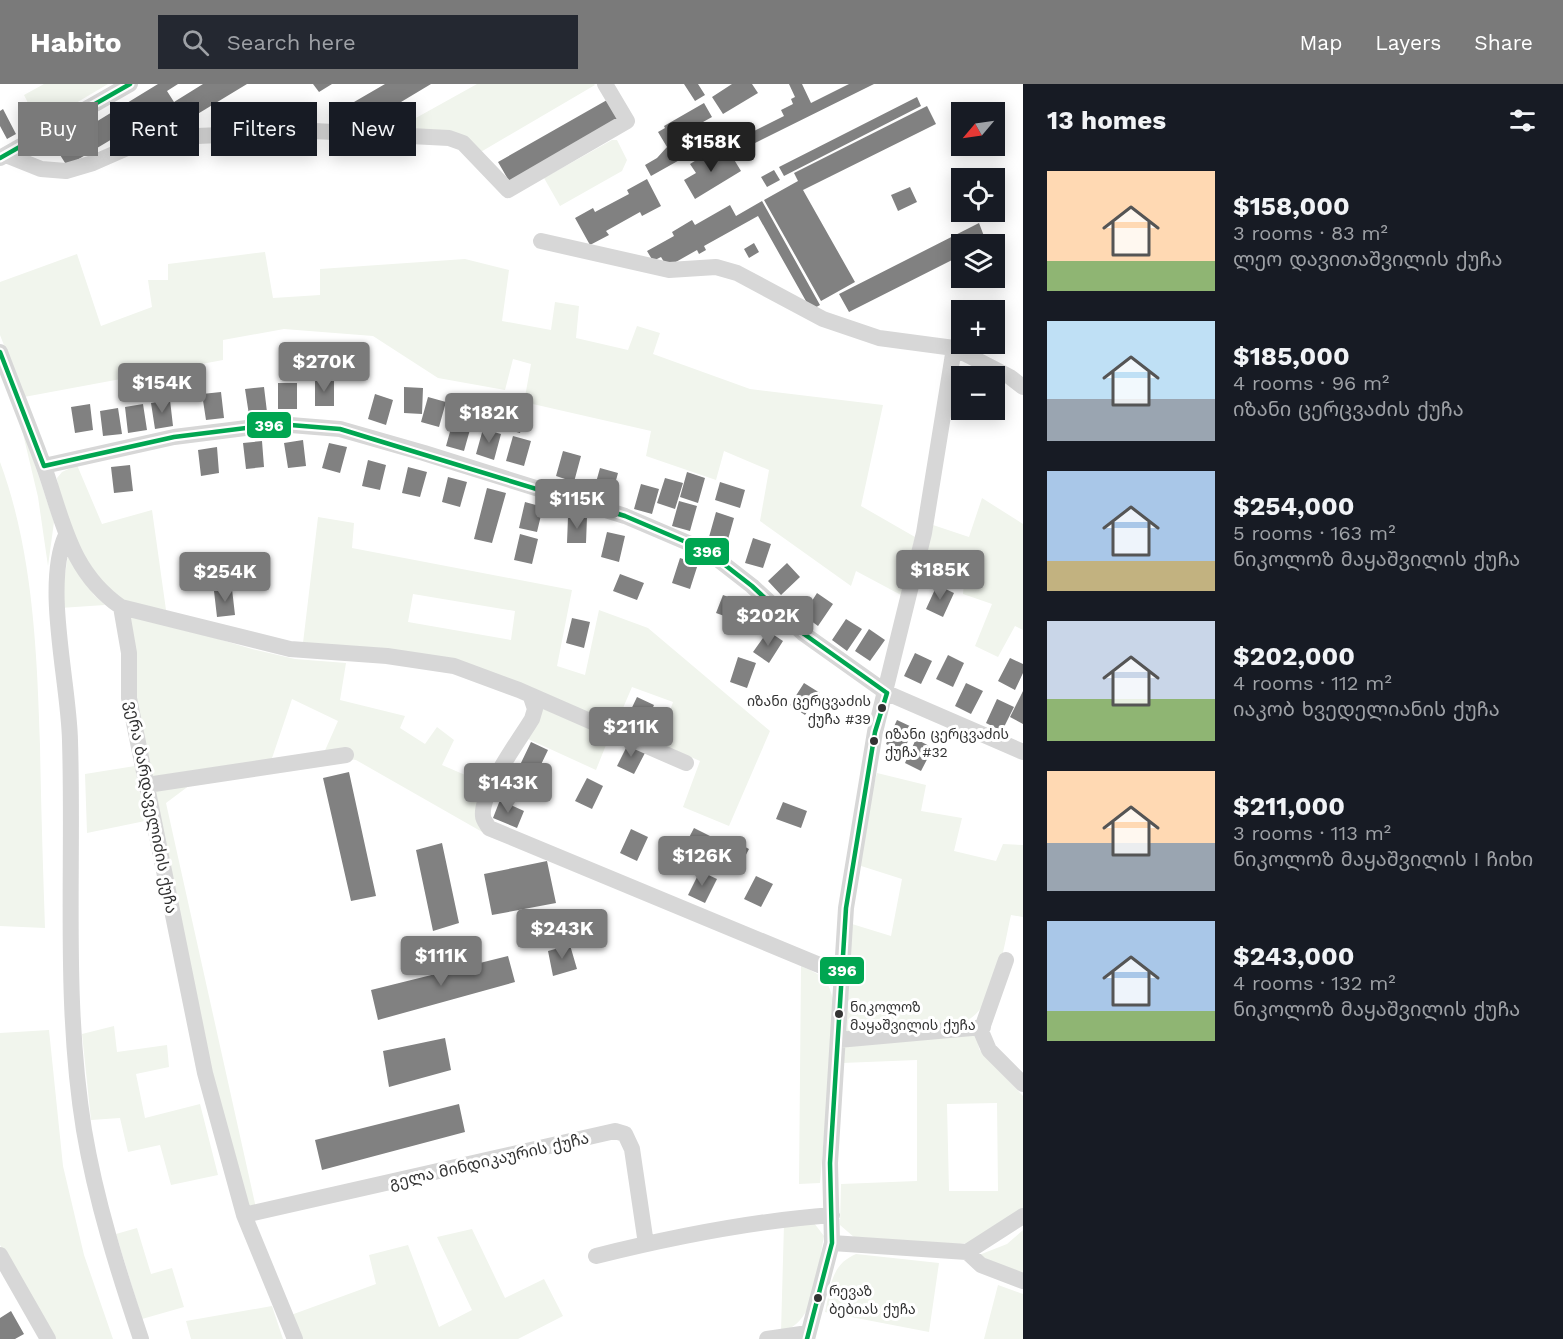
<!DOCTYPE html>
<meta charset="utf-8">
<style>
:root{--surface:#171b24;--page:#242831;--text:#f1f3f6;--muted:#9ea1a6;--accent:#7a7a7a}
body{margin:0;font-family:"Work Sans","Noto Sans Georgian",sans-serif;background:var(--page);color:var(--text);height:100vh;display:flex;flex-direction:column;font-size:22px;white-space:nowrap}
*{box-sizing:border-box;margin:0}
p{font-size:20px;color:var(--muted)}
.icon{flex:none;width:33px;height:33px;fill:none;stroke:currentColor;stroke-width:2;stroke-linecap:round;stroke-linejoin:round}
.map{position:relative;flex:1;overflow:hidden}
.side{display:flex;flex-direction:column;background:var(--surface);width:540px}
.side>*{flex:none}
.banner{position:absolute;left:18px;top:18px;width:570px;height:54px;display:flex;gap:12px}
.needle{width:39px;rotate:241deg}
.fabs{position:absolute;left:951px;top:18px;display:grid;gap:12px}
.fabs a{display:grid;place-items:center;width:54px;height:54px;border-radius:0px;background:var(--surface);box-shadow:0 3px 15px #0003;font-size:30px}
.price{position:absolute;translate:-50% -51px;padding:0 14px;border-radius:6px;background:var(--accent);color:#fff;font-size:20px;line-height:39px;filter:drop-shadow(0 2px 3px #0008)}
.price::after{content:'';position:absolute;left:50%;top:36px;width:18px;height:14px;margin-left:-9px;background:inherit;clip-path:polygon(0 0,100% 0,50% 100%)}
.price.selected{background:#222;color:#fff}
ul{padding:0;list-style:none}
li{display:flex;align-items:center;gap:18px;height:150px;padding:0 24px}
li span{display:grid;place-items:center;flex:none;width:168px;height:120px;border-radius:0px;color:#555}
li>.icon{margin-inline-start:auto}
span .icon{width:72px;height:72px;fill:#fffc;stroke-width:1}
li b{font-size:26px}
h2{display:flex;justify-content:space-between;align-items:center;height:72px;padding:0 24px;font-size:26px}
.pill{padding:0 21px;border-radius:0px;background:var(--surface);box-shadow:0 3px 15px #0003;font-size:21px;line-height:54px}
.pill.selected{background:var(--accent);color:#fff}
header{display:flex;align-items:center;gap:36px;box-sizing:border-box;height:84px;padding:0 30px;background:var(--accent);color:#fff}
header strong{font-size:28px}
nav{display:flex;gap:33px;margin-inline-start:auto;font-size:21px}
.search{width:420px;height:54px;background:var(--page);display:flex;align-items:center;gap:15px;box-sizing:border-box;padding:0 21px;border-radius:0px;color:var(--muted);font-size:22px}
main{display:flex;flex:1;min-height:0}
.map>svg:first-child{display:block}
</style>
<header>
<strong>Habito</strong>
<div class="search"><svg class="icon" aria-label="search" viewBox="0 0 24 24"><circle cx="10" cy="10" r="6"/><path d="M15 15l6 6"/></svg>Search here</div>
<nav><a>Map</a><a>Layers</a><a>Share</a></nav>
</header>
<main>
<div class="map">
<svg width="1023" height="1255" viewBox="0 0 1023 1255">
<rect width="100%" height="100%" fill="#fff"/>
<path fill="#f1f5ed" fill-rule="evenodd" d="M44 0H108L39 41 24 11Z
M477 0H594L595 1 479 69 396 45Z
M612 56H617L627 76 622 87 560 122 544 94Z
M265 168 273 214 320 211V185L465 175 509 186 502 237 551 246 555 218 579 222 576 254 628 266 637 242 660 249 653 270 750 305 883 321 861 422 915 453 901 511 856 487 851 502 760 437 769 386 724 367 716 396 646 372 651 347 524 318 531 280 513 275 505 306 438 294 373 252 284 245 223 256V276L24 313 0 251V198L77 170 101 242 152 223 148 196H168V180Z
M19 333 54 438 48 482 38 413Z
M0 378C33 467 37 567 40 661 41 722 43 783 45 844L0 842Z
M77 381 102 440 152 426 166 526C147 522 125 520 109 508 85 489 60 424 57 394L62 388Z
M982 414 1023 440V546L1015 542 998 573 975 562 992 520 963 510 964 499 945 490 941 502 922 495 930 440 969 453Z
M318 433 354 439 352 464 572 506 557 582 585 591 599 526 648 544 770 647 729 742 683 723 700 677 659 659 673 618 632 603 614 645 496 592 303 559ZM413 510 515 527 511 556 408 538Z
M68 471 94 511 105 521 60 524Z
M134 530 252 565 295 575 346 579 340 616 405 632 400 644 425 660 437 643 454 656 442 681 486 700 491 753 356 676 323 671 338 637 292 615 270 680 153 694 134 612 128 532Z
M543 623 610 651 596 686 526 654Z
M135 682 145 737 87 749 85 690Z
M877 689 926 701 921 727 962 734 954 767 996 777 1003 760 1023 761V833L1011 831C1004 861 996 923 966 937L846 949 852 840 891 852 902 795 858 781 865 733Z
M194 698 166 719 256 1124 249 1123 211 993 155 709 160 703Z
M801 882C827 893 829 897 835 924L820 1099 799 1100Z
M114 942 117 968 167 961 169 983 136 990 145 1034 200 1020 218 1091 171 1101 160 1061 128 1068 120 1034 91 1036 82 950Z
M49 946 63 1082 84 1171 113 1255H52L0 1161V949Z
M977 948 979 965 1023 1012V1127L976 1158 960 1160 855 1154 840 1141 841 1100 917 1097V976L842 979V961ZM997 1019 998 1107H949L947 1020Z
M814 1139 824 1152C817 1184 818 1238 781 1248L784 1140Z
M137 1144 151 1190 172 1184 184 1223 142 1235 116 1150Z
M472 1145 505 1214 544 1195 563 1232 518 1255H301L291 1231 376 1200 369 1171 408 1161 439 1243 472 1226 437 1153Z
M1023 1146V1193L979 1171 1007 1160Z
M856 1170 939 1179 929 1248 825 1228C831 1203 830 1181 856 1170Z
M998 1201 1023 1210V1255H984Z
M272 1222 283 1255H191L186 1237Z"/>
<path fill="#818181" d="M158 0H178L167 7 174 18 67 82 55 63Z
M203 0H247L186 37 174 18Z
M313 0H332L319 8Z
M385 0H431L366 39 354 18Z
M684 0H698L705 11 695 17Z
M732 0H752L758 9 723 30 712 13Z
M789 0H802L811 19 849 0H874L755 59 754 57 748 60 744 52 784 32 781 26 793 20 791 15 795 13Z
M917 13 921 22 784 92 779 83Z
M607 16 618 35 509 97 498 78Z
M704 19 712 33 703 38 706 43 684 55 692 69 651 92 645 81 657 74 667 63 658 48 665 44 664 42Z
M927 22 936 40 803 106 855 198 821 217 764 116 798 97 794 89Z
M3 25 16 50 7 55 0 42V27Z
M727 64 741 87 695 115 684 96 696 89 690 80 706 70 709 75Z
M774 86 780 96 767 103 761 93Z
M647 95 661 122 642 132 640 128 606 147 609 151 590 161 575 134 593 124 595 128 629 110 627 106Z
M910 103 917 118 898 127 891 111Z
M762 117 820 221 811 226 758 132 704 162 706 166 699 170 697 166 667 183 661 173 653 177 647 167 674 152 672 148 692 136 695 141 730 121 736 132Z
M979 139 987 160H962V171L849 228 839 210Z
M754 159 759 168 749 174 744 165Z
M315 296H334V322H315Z
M278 299H297V325H278Z
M264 303 267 328 249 331 245 305Z
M404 303 423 304 422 330 404 329Z
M221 308 224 334 206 336 202 310Z
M375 310 393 316 386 341 368 335Z
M428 313 446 318 439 343 421 338Z
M170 316 173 342 155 345 151 319Z
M509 319 527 324 520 349 502 344Z
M90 320 93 346 75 349 71 323Z
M143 320 147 346 128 349 125 323Z
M118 324 122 350 103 352 100 327Z
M486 327 495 330 490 343 481 340Z
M453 337 471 342 464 367 446 362Z
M483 345 501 350 494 376 476 370Z
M513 352 531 357 524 382 506 377Z
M303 356 306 382 288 384 284 359Z
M262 357 264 383 246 385 243 359Z
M329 359 347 363 340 389 322 384Z
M217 363 219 389 201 392 198 366Z
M563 367 581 372 574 398 556 392Z
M368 376 386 381 380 406 362 402Z
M130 381 133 407 114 409 111 383Z
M408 383 427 388 420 413 402 409Z
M600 384 618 389 611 415 593 409Z
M687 388 705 394 698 419 680 413Z
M448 393 467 398 460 423 442 418Z
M665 394 683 399 675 425 657 419Z
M720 398 745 406 740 424 715 416Z
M641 400 659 405 652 430 634 425Z
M487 404 506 409 492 459 474 455Z
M679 417 697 422 690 447 672 442Z
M525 418 543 423 537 448 519 444Z
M716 428 734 434 727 459 709 453Z
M568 433H587L586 459H567Z
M607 448 625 452 619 478 601 473Z
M520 450 538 455 532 480 514 476Z
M753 454 771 460 763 484 745 479Z
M680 474 698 480 690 505 672 499Z
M787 479 800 493 781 511 768 497Z
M620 490 644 499 637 516 613 507Z
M937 501 954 509 943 533 926 525Z
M232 505 235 531 217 533 214 507Z
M817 509 833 520 818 542 803 531Z
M723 511 747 520 741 538 716 529Z
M572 534 590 538 584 564 566 559Z
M846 535 862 545 847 567 832 556Z
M869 545 885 556 870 577 855 567Z
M768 547 783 557 769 579 753 568Z
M915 569 932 577 921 600 904 592Z
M948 571 964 579 953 603 936 595Z
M738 573 756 579 747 604 730 598Z
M1010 574 1023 580V589L1015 606 998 597Z
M804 599 820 609 805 631 790 621Z
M966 599 983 607 971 630 955 622Z
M1023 607V640L1010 633Z
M637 613 654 621 643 645 626 636Z
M997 615 1014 623 1002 647 986 639Z
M897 636 914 644 903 668 886 660Z
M916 655 933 664 921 687 905 679Z
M531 658 548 666 537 689 520 681Z
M629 658 646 667 634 690 617 682Z
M349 688 376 812 351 817 323 694Z
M587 694 603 702 592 725 575 717Z
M500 716 524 727 517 744 493 734Z
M783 718 807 727 801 744 776 735Z
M694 744 710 752 699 776 682 767Z
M631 745 648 753 637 777 620 769Z
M732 756 749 765 737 788 720 780Z
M442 759 459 839 433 847 416 766Z
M547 777 556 819 492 831 484 790Z
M700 787 717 795 705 819 688 811Z
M756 792 773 800 761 823 744 815Z
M570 861 577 885 553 892 548 867Z
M508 872 515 898 378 936 371 906Z
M445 954 451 986 389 1003 383 967Z
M459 1020 465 1048 322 1086 315 1056Z
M11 1227 24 1250 15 1255H0V1234Z"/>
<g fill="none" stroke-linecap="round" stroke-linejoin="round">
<path stroke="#d7d7d7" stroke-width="16" d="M6 71 41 85 66 87 93 79 150 54 314 47 449 54 463 59 508 106 627 37 605 0
M0 74 130 0
M541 157 669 186 716 183 737 189 823 235 879 254 954 264 1010 293 1023 303
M0 268C14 305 29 342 43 380 63 435 69 487 121 523L290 565 387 572 454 582 519 606 686 679
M44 382 174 353 278 340 340 345 424 369 625 432 707 467 752 502 804 550 887 609 1023 668
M66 451C43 501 69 599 70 657 74 786 63 917 84 1046 96 1117 118 1187 141 1255
M121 523 129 569V614L205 989 244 1131 295 1255
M531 613 535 625 532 635C520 655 480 709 483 732 483 736 487 740 489 744L841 890
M147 701 346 671
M1006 876 981 947 989 966 1023 1000
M838 956 983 943
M244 1131 615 1047 625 1050 632 1065 646 1160
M832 1159 967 1168 1023 1132
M967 1168 981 1181 1023 1197
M0 1171 48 1255
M596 1172C672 1153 752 1137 832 1131
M767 1255 808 1249
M807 1255 832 1159 830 1079 846 824 875 648 924 449 954 264"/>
<defs>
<path id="bus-1" d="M0 74 130 0
M0 268 44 382
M44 382 174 353 278 340 340 345 625 432 707 467 752 502 804 550 887 609
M807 1255 832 1159 830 1079 846 824 875 648 887 609"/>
</defs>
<use href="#bus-1" stroke="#fff" stroke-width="9"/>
<use href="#bus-1" stroke="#00a651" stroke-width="4.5"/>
</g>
<g fill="#333" stroke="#fff" stroke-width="2">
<circle cx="882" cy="624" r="5"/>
<circle cx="874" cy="657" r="5"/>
<circle cx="839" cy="930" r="5"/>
<circle cx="818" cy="1214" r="5"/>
</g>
<g text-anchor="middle" stroke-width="6" stroke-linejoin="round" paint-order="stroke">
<g font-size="14" fill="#333" stroke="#fff" text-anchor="start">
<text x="871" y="622" text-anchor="end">იზანი ცერცვაძის<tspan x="871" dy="18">ქუჩა #39</tspan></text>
<text x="885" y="655">იზანი ცერცვაძის<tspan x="885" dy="18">ქუჩა #32</tspan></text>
<text x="850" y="928">ნიკოლოზ<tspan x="850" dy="18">მაყაშვილის ქუჩა</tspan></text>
<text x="829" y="1212">რევაზ<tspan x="829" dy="18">ბებიას ქუჩა</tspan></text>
</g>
<g font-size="16" fill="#333" stroke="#fff">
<text transform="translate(152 723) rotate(79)" y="6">ვერა ბარდაველიძის ქუჩა</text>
<text transform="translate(489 1076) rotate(-13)" y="6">გელა მინდიკაურის ქუჩა</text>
</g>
</g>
<g stroke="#fff" stroke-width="2">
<rect x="246" y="327" width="46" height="28" rx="6" fill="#00a651"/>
<rect x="684" y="453" width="46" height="29" rx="6" fill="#00a651"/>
<rect x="819" y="872" width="46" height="29" rx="6" fill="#00a651"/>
</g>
<g font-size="16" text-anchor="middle" font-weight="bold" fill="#fff">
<text x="269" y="347">396</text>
<text x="707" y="473">396</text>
<text x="842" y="892">396</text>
</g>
</svg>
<div class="fabs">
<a><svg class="needle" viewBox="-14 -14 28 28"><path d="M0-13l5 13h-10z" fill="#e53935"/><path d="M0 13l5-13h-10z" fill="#9ea1a6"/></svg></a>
<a><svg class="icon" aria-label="locate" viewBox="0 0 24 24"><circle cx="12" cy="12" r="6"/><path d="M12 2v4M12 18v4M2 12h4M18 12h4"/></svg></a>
<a><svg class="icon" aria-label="layers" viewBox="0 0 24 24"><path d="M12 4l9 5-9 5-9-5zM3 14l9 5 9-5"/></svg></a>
<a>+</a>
<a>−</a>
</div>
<b class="price selected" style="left:711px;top:89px">$158K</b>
<b class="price" style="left:324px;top:309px">$270K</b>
<b class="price" style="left:162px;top:330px">$154K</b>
<b class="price" style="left:489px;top:360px">$182K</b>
<b class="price" style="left:577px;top:446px">$115K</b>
<b class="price" style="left:940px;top:517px">$185K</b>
<b class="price" style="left:225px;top:519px">$254K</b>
<b class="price" style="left:768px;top:563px">$202K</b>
<b class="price" style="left:631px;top:674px">$211K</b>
<b class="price" style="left:508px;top:730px">$143K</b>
<b class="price" style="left:702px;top:803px">$126K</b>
<b class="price" style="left:562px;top:876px">$243K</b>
<b class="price" style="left:441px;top:903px">$111K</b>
<div class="banner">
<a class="pill selected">Buy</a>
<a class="pill">Rent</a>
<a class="pill">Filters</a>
<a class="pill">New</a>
</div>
</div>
<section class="side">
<h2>13 homes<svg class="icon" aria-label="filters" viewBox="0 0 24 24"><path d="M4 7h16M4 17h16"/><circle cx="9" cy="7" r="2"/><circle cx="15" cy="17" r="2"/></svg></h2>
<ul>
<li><span style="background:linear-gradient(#ffd9b3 75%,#8fb573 0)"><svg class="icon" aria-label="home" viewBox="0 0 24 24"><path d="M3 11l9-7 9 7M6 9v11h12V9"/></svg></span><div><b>$158,000</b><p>3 rooms · 83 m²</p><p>ლეო დავითაშვილის ქუჩა</p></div></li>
<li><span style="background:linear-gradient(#bfe0f5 65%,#9aa5b1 0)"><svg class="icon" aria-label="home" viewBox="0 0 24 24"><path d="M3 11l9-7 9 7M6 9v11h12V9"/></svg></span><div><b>$185,000</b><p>4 rooms · 96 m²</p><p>იზანი ცერცვაძის ქუჩა</p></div></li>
<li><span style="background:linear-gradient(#a9c7e8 75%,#c2b280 0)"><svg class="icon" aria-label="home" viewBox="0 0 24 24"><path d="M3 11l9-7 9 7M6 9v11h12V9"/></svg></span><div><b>$254,000</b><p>5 rooms · 163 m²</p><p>ნიკოლოზ მაყაშვილის ქუჩა</p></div></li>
<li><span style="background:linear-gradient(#c9d6e8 65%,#8fb573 0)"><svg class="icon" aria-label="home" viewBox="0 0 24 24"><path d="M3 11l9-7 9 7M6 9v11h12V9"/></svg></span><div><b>$202,000</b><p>4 rooms · 112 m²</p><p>იაკობ ხვედელიანის ქუჩა</p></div></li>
<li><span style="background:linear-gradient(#ffd9b3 60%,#9aa5b1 0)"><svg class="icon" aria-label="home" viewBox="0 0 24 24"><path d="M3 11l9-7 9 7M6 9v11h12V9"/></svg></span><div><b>$211,000</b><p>3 rooms · 113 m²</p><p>ნიკოლოზ მაყაშვილის I ჩიხი</p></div></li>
<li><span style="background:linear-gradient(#a9c7e8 75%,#8fb573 0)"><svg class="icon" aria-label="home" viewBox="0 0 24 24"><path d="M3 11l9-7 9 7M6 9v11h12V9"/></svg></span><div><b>$243,000</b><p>4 rooms · 132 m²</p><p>ნიკოლოზ მაყაშვილის ქუჩა</p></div></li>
</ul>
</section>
</main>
